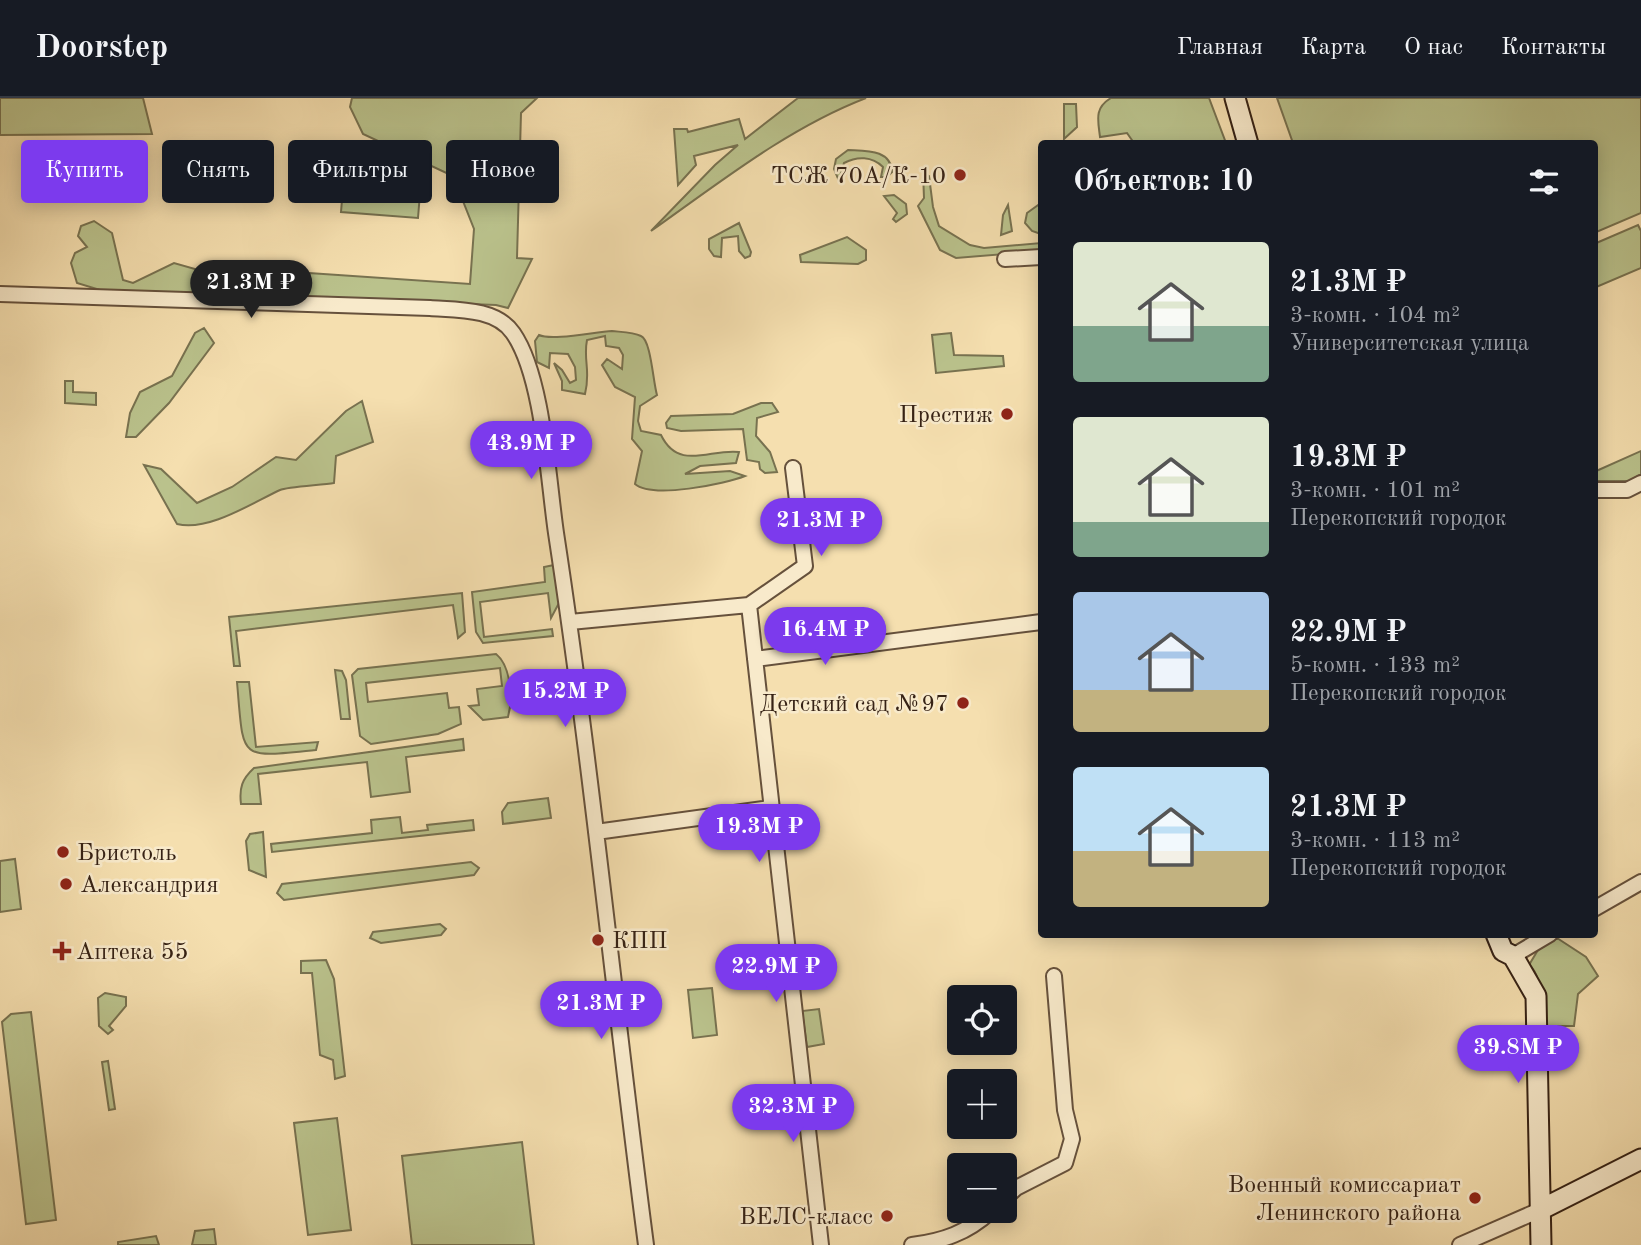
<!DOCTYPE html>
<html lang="ru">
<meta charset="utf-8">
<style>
:root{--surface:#171b24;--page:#20242c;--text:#f1f3f6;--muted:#9ea1a6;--line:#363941;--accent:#7c3aed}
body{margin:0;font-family:"Old Standard TT",serif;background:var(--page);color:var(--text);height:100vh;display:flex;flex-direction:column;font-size:26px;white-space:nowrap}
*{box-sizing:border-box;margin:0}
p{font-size:23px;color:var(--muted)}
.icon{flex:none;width:38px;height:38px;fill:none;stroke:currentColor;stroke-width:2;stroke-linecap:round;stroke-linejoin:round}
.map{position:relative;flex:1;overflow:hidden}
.details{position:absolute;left:1038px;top:42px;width:560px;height:798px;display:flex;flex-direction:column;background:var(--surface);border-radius:7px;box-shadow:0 4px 18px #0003}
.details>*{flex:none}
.banner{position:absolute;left:21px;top:42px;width:665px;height:63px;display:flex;gap:14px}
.buttons{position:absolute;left:947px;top:887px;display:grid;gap:14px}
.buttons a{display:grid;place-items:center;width:70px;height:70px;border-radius:7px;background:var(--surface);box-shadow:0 4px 18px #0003;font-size:35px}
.price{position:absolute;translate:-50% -60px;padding:0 16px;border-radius:24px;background:var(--accent);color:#fff;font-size:23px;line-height:46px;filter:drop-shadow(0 2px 4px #0008)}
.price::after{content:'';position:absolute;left:50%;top:42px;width:21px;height:16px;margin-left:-10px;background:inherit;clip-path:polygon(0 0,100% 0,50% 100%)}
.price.on{background:#222;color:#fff}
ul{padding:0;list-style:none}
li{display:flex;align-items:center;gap:21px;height:175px;padding:0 35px}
li span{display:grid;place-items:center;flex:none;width:196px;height:140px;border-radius:7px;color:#555}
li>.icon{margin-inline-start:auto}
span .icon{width:84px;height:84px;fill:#fffc;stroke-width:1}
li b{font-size:30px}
h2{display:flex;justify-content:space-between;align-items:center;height:84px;padding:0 35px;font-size:30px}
.pill{padding:0 24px;border-radius:7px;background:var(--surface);box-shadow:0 4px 18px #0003;font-size:24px;line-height:63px}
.pill.on{background:var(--accent);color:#fff}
header{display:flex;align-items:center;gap:42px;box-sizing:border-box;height:98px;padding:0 35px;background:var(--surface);border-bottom:2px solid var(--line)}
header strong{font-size:33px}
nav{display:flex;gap:38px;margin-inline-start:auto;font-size:24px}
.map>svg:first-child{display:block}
</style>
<header>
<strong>Doorstep</strong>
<nav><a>Главная</a><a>Карта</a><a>О нас</a><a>Контакты</a></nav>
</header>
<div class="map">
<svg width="1641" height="1147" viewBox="0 0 1641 1147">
<rect width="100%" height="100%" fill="#f5dfaf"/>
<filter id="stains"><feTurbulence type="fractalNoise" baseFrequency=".00286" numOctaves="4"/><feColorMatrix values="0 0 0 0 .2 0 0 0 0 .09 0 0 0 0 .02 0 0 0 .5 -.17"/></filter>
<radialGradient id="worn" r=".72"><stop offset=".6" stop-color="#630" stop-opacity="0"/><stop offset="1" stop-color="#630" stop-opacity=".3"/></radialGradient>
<path fill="#bac28c" stroke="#787250" stroke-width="2" d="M0 0H143L152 36 0 37Z
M352 0H537L521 15 517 160 532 161 508 210 496 207 100 192 77 185 71 165 75 155 87 149 78 138 81 128 94 123 112 135 123 182 133 185 174 165 216 177 294 174 470 186 474 131 453 78 363 36 350 9Z
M798 0H866C788 30 719 85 651 133L715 67 738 47 694 58 696 67 678 87 674 31H687L688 34 739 21 745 41Z
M1111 0H1209L1226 45H1134L1127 35 1100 39C1098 22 1094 10 1111 0Z
M1277 0H1641V115L1594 135V46L1293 45Z
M1064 6H1076L1077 29 1064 41Z
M848 52C866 53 891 51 892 74L887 79H881L883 69C872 58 857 58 844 65L839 83 834 71 836 61Z
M199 63 218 64 217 92 198 91Z
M923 74 929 78 933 109 939 128 970 147 984 150 1041 145V153L956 160 940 152 918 108 924 100Z
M343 90 420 95 418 120 341 114Z
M894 97 906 106 907 116 896 124 893 121 897 115 884 98Z
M1041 105V136L1032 133 1025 125 1027 115Z
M1008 107 1012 133 1001 137 1003 117Z
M739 125 751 154 750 158 745 160 739 153 738 138 722 140 721 159 714 158 709 151V141Z
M1638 127 1641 133V170L1594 190V146Z
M847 139 866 152V162L858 166 801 164 800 157Z
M204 230 214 245 169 305 136 339H126L130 315 140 294 172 278 195 235Z
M612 233C620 234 633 234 641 238 651 242 653 284 657 297L640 308 638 323 641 333 661 337C679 374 711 350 739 354L736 365 700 368 685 376 730 373 745 378C725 386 652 401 635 386L642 353 632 341 635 299 615 289 602 267 607 261 622 271 623 257 619 250 606 248 605 238 587 242C583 262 591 273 585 296L562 292V283L554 265 562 272 570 285 576 282 575 269 568 256 550 255 549 270 537 264 535 243 539 237C552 243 594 234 612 233Z
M951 235 954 257 1003 258 1004 268 936 275 932 237Z
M65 283H73V294L96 295V307L65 305Z
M362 303 373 344 336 358 334 385C322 387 287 389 280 392 252 405 208 434 177 426L144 367 161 371 197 405 232 389 276 359 296 362 346 313Z
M761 305H772L778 314 757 320 756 338 770 354 777 374 765 375 760 371 759 364 747 362 743 331 681 333 667 330 666 325 671 318 733 316Z
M1641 353V376L1629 383H1594V374Z
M554 467 559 505 551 520 548 495 480 504 484 539 552 531 553 538 483 545 476 534 472 494 545 484 544 469Z
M462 495 465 534 458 540 453 507 236 533 240 568H234L229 519Z
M496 556C511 568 513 601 508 619L483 622 469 608 479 607 477 591 502 588 500 570 366 585 368 604 447 595 449 610 459 609 461 626 438 636 371 646 360 638 352 577 358 571Z
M335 572 342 573 346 582 350 621H341Z
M237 584H249L256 649 318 644 316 652C237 660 244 663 237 584Z
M463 641 464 652 406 659 410 694 371 699 367 664 258 676 261 706H241C239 690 242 681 254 670Z
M548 700 551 720 503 726 502 714 508 705Z
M400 719 402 735 428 732 427 727 473 722 474 732 272 754 271 746 372 735 371 722Z
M263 734 266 779 249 772 246 743 250 736Z
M15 761 21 811 0 814V763Z
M471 764 479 770 474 777 284 802 277 795 282 786Z
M440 826 446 831 441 837 381 845 370 840 373 834Z
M1557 840 1586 859 1598 878 1578 896 1574 928H1547C1541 911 1543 877 1529 867L1538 852Z
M326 862 334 881 345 978 335 981 333 962 320 957 312 875H301V863Z
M712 890 717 937 693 940 688 892Z
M105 895 126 899V908L109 928 113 932 108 936 99 928 98 900Z
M819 911 824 946 807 949 802 913Z
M31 914 56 1122 26 1126 2 924 11 916Z
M108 963 115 1011 109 1012 102 964Z
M337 1020 351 1132 308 1137 294 1025Z
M522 1044 534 1147H412L402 1058Z
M214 1131 216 1147H192L195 1133Z
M156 1138 159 1147H118V1144Z"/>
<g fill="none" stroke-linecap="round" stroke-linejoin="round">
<defs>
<path id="street" d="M1005 161 1041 159
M0 196 430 210C457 212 496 210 513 235 543 278 548 380 556 435 592 671 615 910 646 1147
M1594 392H1627L1641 385
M749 507 821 1147
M570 524 749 507 805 468 793 370
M755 561 1041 524
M596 734 770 710
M1594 811 1641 784
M1513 858 1550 836
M1004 1101 1016 1090 1065 1065 1072 1041 1065 1012 1054 878
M912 1147C943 1143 967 1135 991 1113
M1460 1147 1540 1112"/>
<path id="secondary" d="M1235 0 1248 46
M1496 836 1503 853 1513 858 1536 898 1541 1147
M1540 1112 1641 1061"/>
</defs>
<use href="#street" stroke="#66513c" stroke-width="18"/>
<use href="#secondary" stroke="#362215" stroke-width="23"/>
<use href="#street" stroke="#f8eacb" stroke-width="14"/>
<use href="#secondary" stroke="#f8eacb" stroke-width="19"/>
</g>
<g fill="#8f2418" stroke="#f8eacb" stroke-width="2.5">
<circle cx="960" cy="77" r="7"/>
<circle cx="1007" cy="316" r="7"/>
<circle cx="963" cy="605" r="7"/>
<circle cx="63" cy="754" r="7"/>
<circle cx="66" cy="786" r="7"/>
<circle cx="598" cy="842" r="7"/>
<path d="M58.5 842.5h7v7h7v7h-7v7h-7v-7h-7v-7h7z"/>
<circle cx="1475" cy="1100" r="7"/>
<circle cx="887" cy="1118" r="7"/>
</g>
<g text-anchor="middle" stroke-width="5" stroke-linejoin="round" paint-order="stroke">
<g font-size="24" fill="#362215" stroke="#f8eacb" text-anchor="end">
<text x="946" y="85">ТСЖ 70А/К-10</text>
<text x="993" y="324">Престиж</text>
<text x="949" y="613">Детский сад №97</text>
<text x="77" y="762" text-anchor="start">Бристоль</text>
<text x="80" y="794" text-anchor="start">Александрия</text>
<text x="612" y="850" text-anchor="start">КПП</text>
<text x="76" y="861" text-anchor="start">Аптека 55</text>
<text x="1461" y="1094">Военный комиссариат<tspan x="1461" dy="28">Ленинского района</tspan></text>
<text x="873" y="1126">ВЕЛС-класс</text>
</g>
</g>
<rect width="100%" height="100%" filter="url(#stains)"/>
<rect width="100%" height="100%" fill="url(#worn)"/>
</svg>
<div class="buttons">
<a><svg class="icon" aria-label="locate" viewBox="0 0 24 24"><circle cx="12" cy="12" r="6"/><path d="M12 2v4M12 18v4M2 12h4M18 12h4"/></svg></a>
<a>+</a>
<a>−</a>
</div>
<b class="price on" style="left:251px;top:222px">21.3M ₽</b>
<b class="price" style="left:531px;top:383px">43.9M ₽</b>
<b class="price" style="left:821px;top:460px">21.3M ₽</b>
<b class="price" style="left:825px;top:569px">16.4M ₽</b>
<b class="price" style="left:565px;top:631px">15.2M ₽</b>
<b class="price" style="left:759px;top:766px">19.3M ₽</b>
<b class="price" style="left:776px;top:906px">22.9M ₽</b>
<b class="price" style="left:601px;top:943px">21.3M ₽</b>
<b class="price" style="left:1518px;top:987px">39.8M ₽</b>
<b class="price" style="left:793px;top:1046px">32.3M ₽</b>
<div class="banner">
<a class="pill on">Купить</a>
<a class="pill">Снять</a>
<a class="pill">Фильтры</a>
<a class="pill">Новое</a>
</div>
<section class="details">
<h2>Объектов: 10<svg class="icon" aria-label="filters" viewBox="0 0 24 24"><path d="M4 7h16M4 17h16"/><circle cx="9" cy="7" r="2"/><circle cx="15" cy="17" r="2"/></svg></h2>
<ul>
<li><span style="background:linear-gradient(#dfe7d0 60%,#7fa58c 0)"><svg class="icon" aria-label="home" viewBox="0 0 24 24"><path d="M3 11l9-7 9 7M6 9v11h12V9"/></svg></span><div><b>21.3M ₽</b><p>3-комн. · 104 m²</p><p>Университетская улица</p></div></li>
<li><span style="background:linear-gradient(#dfe7d0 75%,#7fa58c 0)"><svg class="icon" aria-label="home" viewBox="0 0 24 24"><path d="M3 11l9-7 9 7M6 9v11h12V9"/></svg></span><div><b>19.3M ₽</b><p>3-комн. · 101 m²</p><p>Перекопский городок</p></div></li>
<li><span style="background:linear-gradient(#a9c7e8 70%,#c2b280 0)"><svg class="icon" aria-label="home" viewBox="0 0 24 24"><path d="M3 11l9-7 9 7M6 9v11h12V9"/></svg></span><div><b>22.9M ₽</b><p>5-комн. · 133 m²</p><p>Перекопский городок</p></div></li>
<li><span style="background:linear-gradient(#bfe0f5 60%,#c2b280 0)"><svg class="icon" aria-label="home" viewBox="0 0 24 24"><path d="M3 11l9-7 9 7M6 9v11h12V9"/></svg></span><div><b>21.3M ₽</b><p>3-комн. · 113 m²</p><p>Перекопский городок</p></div></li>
</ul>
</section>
</div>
